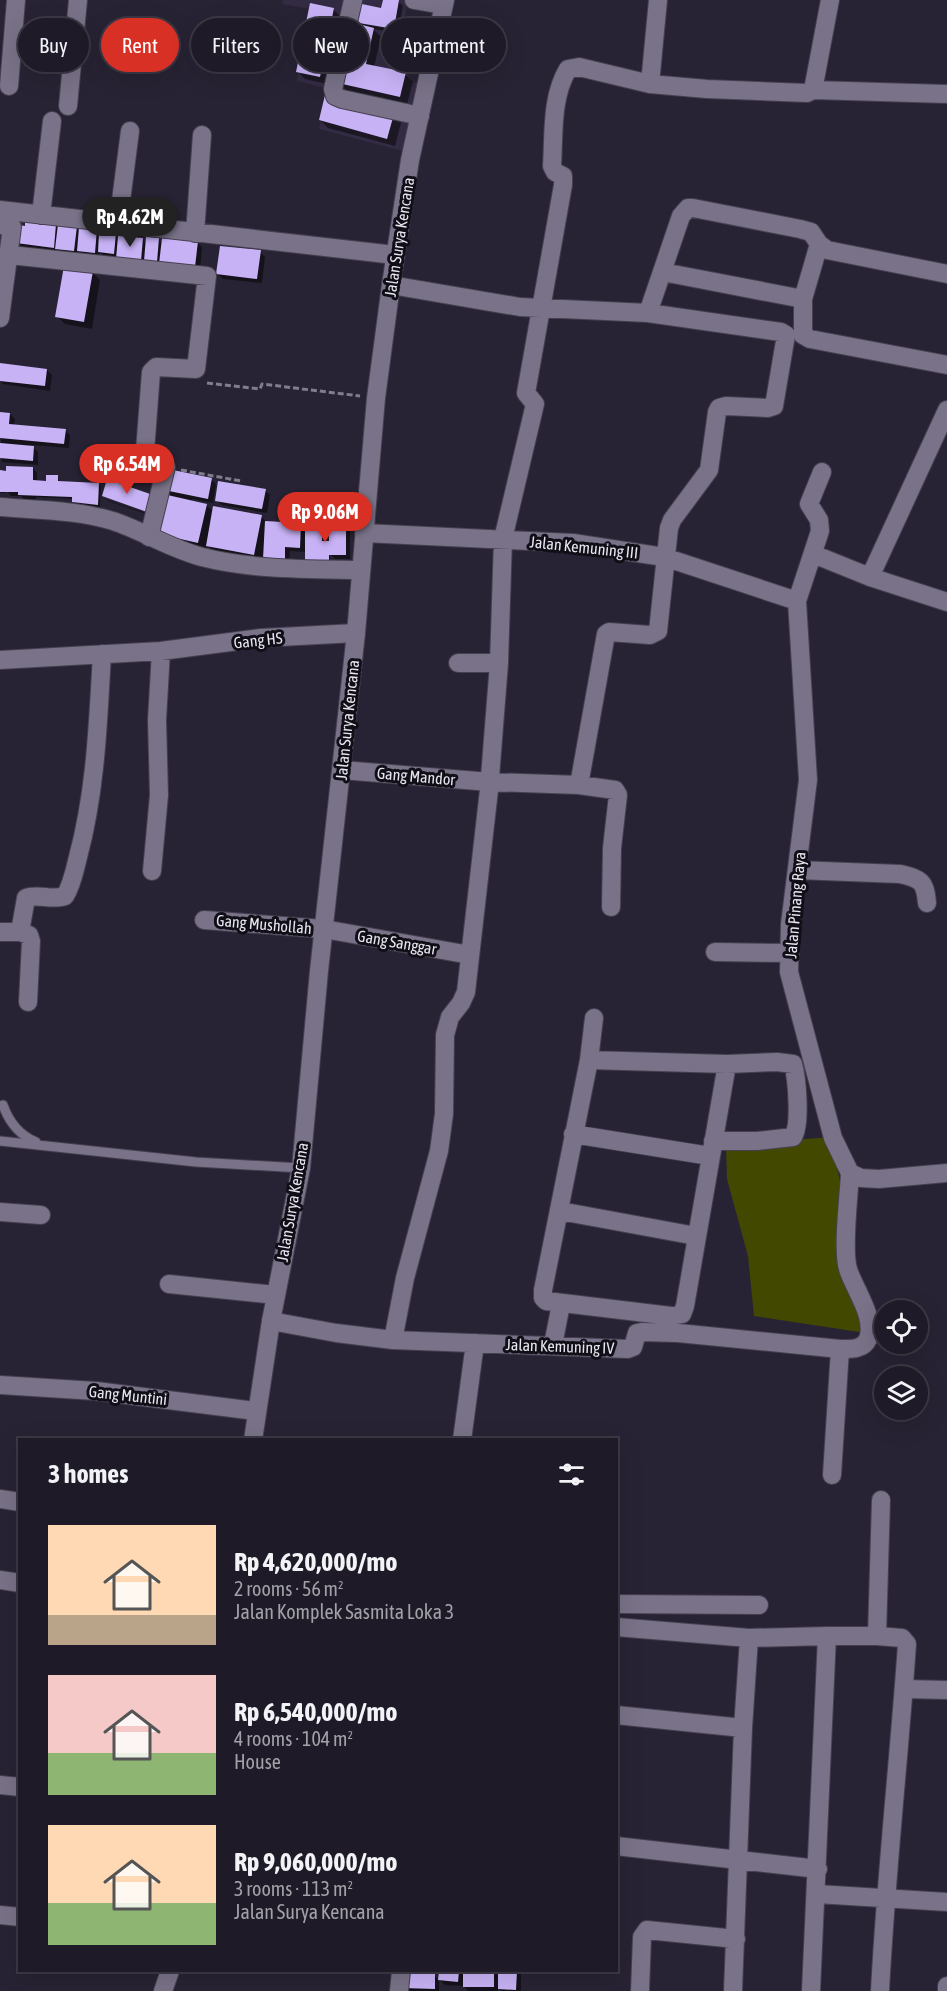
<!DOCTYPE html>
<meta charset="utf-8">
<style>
:root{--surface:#1e1a27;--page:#2b2733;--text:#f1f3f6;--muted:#a1a1a7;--line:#3c3844;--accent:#d93025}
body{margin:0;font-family:"Asap Condensed",sans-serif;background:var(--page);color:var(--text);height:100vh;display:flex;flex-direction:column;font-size:22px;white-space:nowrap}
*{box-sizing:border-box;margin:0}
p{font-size:20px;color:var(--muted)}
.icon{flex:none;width:33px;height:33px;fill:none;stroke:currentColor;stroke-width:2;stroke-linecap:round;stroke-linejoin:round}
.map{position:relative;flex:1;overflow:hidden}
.side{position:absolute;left:18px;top:1438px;width:600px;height:534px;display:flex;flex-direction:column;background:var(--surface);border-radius:0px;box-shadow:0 6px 24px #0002,0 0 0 2px var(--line)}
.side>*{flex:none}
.hud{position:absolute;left:18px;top:18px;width:600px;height:54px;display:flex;gap:12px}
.fabs{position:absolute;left:874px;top:1300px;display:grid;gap:12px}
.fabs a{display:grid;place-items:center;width:54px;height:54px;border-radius:50%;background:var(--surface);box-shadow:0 6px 24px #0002,0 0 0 2px var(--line);font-size:30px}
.price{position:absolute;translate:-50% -51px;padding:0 14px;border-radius:21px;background:var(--accent);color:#fff;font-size:20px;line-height:39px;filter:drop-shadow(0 2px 3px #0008)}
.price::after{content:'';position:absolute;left:50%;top:36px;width:18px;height:14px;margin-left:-9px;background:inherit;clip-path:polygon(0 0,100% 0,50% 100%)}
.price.on{background:#222;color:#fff}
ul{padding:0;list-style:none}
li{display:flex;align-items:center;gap:18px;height:150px;padding:0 30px}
li span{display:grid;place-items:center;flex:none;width:168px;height:120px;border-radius:0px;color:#555}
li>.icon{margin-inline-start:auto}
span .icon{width:72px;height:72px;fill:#fffc;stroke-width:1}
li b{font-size:26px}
h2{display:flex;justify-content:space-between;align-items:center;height:72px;padding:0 30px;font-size:26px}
.chip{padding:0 21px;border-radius:27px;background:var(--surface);box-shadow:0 6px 24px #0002,0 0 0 2px var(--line);font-size:21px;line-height:54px}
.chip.on{background:var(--accent);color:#fff}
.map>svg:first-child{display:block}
</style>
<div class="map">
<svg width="947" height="1991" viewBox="0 0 947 1991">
<rect width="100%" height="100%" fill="#282334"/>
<path fill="#332b43" d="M283 0H408L395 69 406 72 412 82 425 84 410 153 319 129 329 89 297 81 310 9 282 4Z"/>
<path fill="#434800" d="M832 1137 866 1333 754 1316 748 1256 727 1179 726 1145Z"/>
<path fill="#0007" d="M384 0 398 1 403 6 398 33 373 29 381 37 374 67 405 74 413 82 407 104 347 91 339 83 359 26 355 21 383 10Z
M333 9 341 17 328 84 305 79 298 72Z
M393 116 401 123 395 146 328 128 320 120Z
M56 225 59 229 76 227 80 231 96 230 99 233 115 235 119 239H142L147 244 158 239 163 244 197 242 202 247 200 272 166 269 158 261V264L104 257 100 252 99 257 83 255 79 251V255L62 253 59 250 58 252 23 248 18 243Z
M260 252 265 257 262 283 223 279 218 274Z
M92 272 100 280 92 329 65 324 57 316Z
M0 364 47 370 52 375 50 391 3 384 0 381Z
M0 414H10L15 419 14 426 65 430 70 435 69 448 31 445 38 452V465L2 462Z
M33 468 37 473V482H47L58 477 60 483 99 485 101 487 100 507 75 503 73 499 36 497V500L24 499 21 496H11L6 490V493H0V472Z
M211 479 216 484 213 503 192 499 191 502 206 505 214 512 261 516 268 523 300 524 305 531H321L326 536V543H330L345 526 350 531V559H335L330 554V564H312L307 559V552L290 551 289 564 270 563 263 556 262 562 215 553 207 545 206 550 163 541 173 498 165 490Z
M265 490 270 495 267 513 222 505 217 500Z
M107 500 152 515V516L108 501Z
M441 1971H521V1991H502L498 1988V1991H468L464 1986 445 1985 440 1980Z
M435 1976 439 1981V1991H408L405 1988Z"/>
<path fill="#c7b2f5" d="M383 0H399L394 29 353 22 357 3 381 8Z
M310 3 334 8 320 77 296 72Z
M351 22 374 28 366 64 406 72 400 97 338 83Z
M325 95 394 114 387 139 319 120Z
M25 220 56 224 54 248 16 243 18 225 25 226Z
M58 224 77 226 74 251 55 249Z
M79 227 97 229 95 253 77 251Z
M99 232 116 233 114 254 98 252Z
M118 236 143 238 141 261 116 259Z
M146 237 159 238 157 262 144 261Z
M162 238 198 241 195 267 159 264Z
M220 246 261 250 257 279 216 274Z
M64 266 93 271 84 322 55 317Z
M0 363 47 369 45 386 0 381Z
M0 412 10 413 9 424 66 429 64 444 0 438Z
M0 443 34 446 33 461 0 458Z
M6 466 33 467V480L46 481V475H58V481L99 483 98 505 72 502V497L18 495V492H0V470L6 471Z
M168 469 212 478 208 499 164 490Z
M107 479 153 495 147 512 102 496Z
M218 481 266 489 262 509 215 501Z
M163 494 207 504 198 543 154 533Z
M213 506 262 515 254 555 206 546Z
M265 521 301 523 300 548 285 547V560L263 559Z
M329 524H346V555H329V563H322V560H305V529H322V541H329Z
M439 1971H459L458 1982 438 1980Z
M463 1971H494V1987H463Z
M498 1971H517L516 1990 498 1989Z
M403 1974H435V1989L403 1988Z"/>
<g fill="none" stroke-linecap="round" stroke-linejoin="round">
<defs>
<path id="lane" d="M3 1105C9 1122 19 1135 36 1142
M0 1141 196 1162 301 1168"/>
<path id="street" d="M353 0 333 89 335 96 342 99 420 116
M414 0 443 5
M650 84 658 0
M9 86 16 0
M813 90 830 0
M68 106 78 0
M0 210 395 255
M41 215 52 121
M118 224 130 131
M0 225 12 227 0 318
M195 233 202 135
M819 244 803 299V335L810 339 947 365
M10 255 207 276 196 369 156 367 151 372 145 451 151 461 166 467 149 537
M668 273 803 299
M391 285 520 307 648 313 781 332 786 335 774 406 768 408 726 406 719 408 717 412 709 470 672 520 669 528 658 631 650 635 609 632 606 634 579 785
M648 313 681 216 688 208H693L800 229 811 232 819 244 827 250 947 274
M822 472 809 504 819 520 820 531 797 601 808 780 790 924 789 972 833 1138 850 1173 861 1178 879 1179 947 1173
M364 533 573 543 664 557 797 601
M813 554 870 577 947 602
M870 577 947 410
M0 660 161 651 261 638 356 633
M458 663H499
M342 770 490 782 579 785 615 790 618 795 612 848 611 907
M797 870 900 874C921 879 925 881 927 903
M152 871 159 795 157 720 161 651
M204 920 324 929 470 955
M0 932H20L29 935 31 941 28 1002
M20 932 26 898C38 893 52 901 65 896 72 885 75 869 78 857 96 790 98 722 102 654
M715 952 790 953
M594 1018 589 1060 543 1290V1298L546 1301 671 1316 682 1314 685 1306 727 1064
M589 1060 727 1064 777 1062 793 1064C797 1078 801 1125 793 1137L757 1141H713
M573 1134 710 1156
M560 1211 696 1236
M0 1212 41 1215
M169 1284 276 1295
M271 1321 336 1333 393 1340 628 1349 633 1347 637 1333 642 1332 678 1333 840 1349
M393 1340 405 1278 439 1151 444 1114 445 1035 450 1017 461 1003 466 992 489 790 499 663 503 539 535 404 526 393 563 185V176L555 172 552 166C554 134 551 97 568 69L579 67 650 84 707 89 807 93 813 90 947 94
M553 1345 561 1304
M0 1385 96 1391 256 1411
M462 1440 475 1343
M832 1475 840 1349C850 1349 863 1350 868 1339 876 1317 854 1289 848 1269 842 1249 849 1196 850 1173
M0 1499 20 1502
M0 1580 20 1583
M616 1604 759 1605
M616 1627 749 1638 827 1636H877L902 1638 907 1644C899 1760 886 1875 880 1991
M877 1636 881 1500
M904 1689 947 1690
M616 1715 743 1728
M0 1785 20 1787
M616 1846 818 1869
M817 1894 947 1902
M0 1915 20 1917
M399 1991 401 1971
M640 1991 642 1937 647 1930 736 1939
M733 1991 743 1728 749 1638
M811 1991 827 1636
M947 1991V1986"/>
<path id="secondary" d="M0 507C37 510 77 510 113 521 143 531 171 549 202 557 253 570 307 569 360 570
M253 1440 271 1321 301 1168 319 971 356 633 376 398 391 285 410 160 445 0
M163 1991 170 1971"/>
</defs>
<use href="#lane" stroke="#45404f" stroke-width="11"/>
<use href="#street" stroke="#45404f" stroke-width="20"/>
<use href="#secondary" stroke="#45404f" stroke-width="20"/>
<path stroke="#817d8c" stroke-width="3" stroke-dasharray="6 3" stroke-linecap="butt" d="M207 383 260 389 262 384 360 396
M181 470 241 481"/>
<use href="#lane" stroke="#797288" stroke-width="9"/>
<use href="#street" stroke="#797288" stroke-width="18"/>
<use href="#secondary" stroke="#797288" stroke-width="18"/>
</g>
<g text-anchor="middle" stroke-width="6" stroke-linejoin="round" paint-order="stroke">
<g font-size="16" fill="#e8e5f1" stroke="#100e16">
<text transform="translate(399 237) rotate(-81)" y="6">Jalan Surya Kencana</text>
<text transform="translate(584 547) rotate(6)" y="6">Jalan Kemuning III</text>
<text transform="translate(258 640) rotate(-6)" y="6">Gang HS</text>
<text transform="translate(347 720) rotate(-84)" y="6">Jalan Surya Kencana</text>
<text transform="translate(416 776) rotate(5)" y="6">Gang Mandor</text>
<text transform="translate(795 905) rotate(-85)" y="6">Jalan Pinang Raya</text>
<text transform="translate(264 924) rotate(5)" y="6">Gang Mushollah</text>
<text transform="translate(397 942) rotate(10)" y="6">Gang Sanggar</text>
<text transform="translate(292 1202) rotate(-80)" y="6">Jalan Surya Kencana</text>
<text transform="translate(560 1346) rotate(2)" y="6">Jalan Kemuning IV</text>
<text transform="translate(128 1395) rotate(6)" y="6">Gang Muntini</text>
</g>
</g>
</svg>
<div class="fabs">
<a><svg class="icon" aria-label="locate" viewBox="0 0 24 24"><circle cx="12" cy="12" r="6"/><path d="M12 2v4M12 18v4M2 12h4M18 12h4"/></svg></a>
<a><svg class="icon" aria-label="layers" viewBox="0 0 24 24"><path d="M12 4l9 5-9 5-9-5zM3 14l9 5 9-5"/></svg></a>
</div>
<b class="price on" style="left:130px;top:248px">Rp 4.62M</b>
<b class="price" style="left:127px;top:495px">Rp 6.54M</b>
<b class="price" style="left:325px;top:543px">Rp 9.06M</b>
<div class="hud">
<a class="chip">Buy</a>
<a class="chip on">Rent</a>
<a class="chip">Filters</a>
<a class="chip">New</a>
<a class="chip">Apartment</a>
</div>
<section class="side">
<h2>3 homes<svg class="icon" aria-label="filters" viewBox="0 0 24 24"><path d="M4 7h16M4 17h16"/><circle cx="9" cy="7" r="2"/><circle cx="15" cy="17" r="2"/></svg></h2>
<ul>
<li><span style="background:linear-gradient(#ffd9b3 75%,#b9a48a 0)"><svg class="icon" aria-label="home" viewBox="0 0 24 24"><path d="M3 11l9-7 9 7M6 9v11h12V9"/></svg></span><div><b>Rp 4,620,000/mo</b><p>2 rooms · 56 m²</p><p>Jalan Komplek Sasmita Loka 3</p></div></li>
<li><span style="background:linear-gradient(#f6c9c9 65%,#8fb573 0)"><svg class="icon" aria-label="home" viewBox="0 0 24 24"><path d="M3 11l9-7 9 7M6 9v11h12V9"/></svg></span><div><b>Rp 6,540,000/mo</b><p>4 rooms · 104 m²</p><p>House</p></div></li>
<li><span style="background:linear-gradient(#ffd9b3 65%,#8fb573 0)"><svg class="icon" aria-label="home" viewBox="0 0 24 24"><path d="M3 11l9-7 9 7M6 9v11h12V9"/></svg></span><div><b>Rp 9,060,000/mo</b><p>3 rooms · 113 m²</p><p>Jalan Surya Kencana</p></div></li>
</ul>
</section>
</div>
